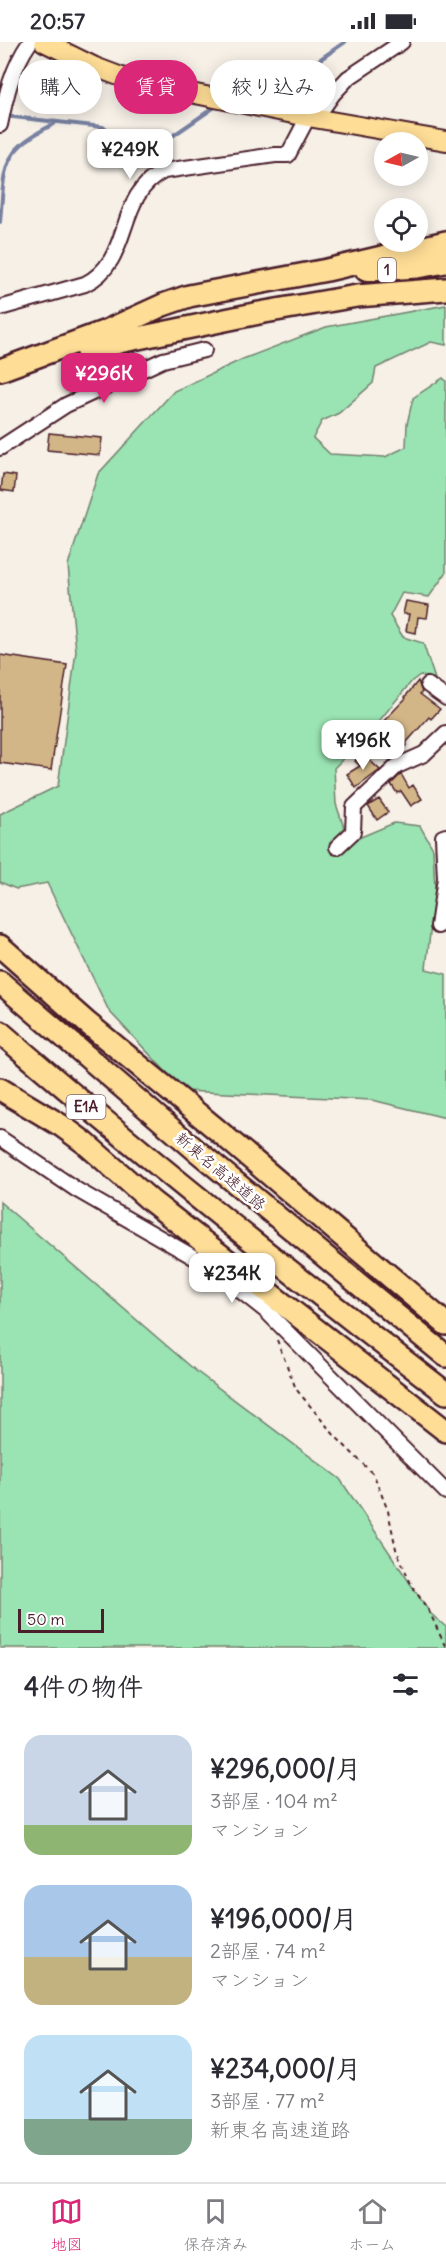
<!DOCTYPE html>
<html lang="ja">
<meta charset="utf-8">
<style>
:root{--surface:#fff;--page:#f2f2f3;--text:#2b2b33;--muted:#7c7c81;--line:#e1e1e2;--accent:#db2777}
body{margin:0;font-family:Delius,"Klee One",sans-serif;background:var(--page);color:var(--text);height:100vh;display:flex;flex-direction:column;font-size:22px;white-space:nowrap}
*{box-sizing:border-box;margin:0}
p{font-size:20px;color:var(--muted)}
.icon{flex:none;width:33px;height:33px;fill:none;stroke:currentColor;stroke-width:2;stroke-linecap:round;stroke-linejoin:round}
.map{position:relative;height:1606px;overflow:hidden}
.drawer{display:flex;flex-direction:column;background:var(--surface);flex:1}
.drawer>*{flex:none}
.guide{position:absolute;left:18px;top:18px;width:411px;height:54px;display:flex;gap:12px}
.needle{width:39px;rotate:262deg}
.tools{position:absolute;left:374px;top:90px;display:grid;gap:12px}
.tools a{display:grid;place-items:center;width:54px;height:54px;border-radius:50%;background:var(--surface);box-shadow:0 3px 15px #0003;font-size:30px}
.scale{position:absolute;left:18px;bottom:15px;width:86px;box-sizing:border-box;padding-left:6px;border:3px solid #4a1f2b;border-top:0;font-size:16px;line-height:21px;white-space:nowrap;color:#4a1f2b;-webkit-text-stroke:4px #fff;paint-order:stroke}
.price{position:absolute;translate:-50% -51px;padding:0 14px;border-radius:12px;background:#fff;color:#222;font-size:20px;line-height:39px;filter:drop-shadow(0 2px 3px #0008)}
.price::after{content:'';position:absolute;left:50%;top:36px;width:18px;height:14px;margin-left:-9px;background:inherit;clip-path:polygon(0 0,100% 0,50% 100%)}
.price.on{background:var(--accent);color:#fff}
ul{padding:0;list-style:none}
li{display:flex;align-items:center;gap:18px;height:150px;padding:0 24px}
li span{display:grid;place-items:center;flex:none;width:168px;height:120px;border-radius:18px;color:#555}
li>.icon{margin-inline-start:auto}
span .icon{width:72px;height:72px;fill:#fffc;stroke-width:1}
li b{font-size:26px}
h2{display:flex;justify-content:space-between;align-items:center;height:72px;padding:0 24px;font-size:26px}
.chip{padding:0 21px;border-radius:27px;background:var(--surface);box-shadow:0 3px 15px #0003;font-size:21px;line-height:54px}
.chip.on{background:var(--accent);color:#fff}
.status{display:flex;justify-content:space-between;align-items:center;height:42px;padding:0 30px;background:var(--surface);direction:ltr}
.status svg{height:16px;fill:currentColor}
.dock{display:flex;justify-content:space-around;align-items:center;height:84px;border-top:2px solid var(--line);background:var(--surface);font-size:16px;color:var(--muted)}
.dock a{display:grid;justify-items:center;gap:3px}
.dock .on{color:var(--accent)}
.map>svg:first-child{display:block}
</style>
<div class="status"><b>20:57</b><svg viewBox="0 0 49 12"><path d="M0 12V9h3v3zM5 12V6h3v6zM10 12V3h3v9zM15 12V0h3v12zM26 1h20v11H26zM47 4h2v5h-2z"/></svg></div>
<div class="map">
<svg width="446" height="1606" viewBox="0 0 446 1606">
<rect width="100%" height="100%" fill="#f6f0e7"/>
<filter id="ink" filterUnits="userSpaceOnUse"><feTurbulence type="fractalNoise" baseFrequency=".0167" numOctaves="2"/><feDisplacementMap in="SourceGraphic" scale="12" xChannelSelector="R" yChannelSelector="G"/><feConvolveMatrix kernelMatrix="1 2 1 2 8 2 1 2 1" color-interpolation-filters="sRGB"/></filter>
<g filter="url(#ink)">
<path fill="#9ae3b2" stroke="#72816e" stroke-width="1.5" d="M446 263V303L431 300 376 326 373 341 339 371 322 379 313 396 330 412 385 415 406 405 407 382 413 356 443 336 446 339V531L429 555 402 551 390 574 403 595 423 601 435 637 420 633 412 639 370 690 334 726 336 762 349 800 394 781 420 784 433 807 435 847 426 927 446 932V1076L372 1058 184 1049 109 969 47 841 16 847 0 840V772L58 744 76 609 68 523 98 432 174 349 243 317 326 285Z
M0 1160 196 1329 340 1437 430 1571 446 1585V1606H0Z"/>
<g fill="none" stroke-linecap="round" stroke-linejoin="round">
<path stroke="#7881a1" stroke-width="4" d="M233 53 261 34 312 23 345 0
M4 74 103 85 114 94 153 98 171 95 219 62
M0 180C5 124 0 109 54 82"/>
</g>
<path fill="#d2b687" stroke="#4a1f2b" stroke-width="1.5" d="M49 391 102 396 100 413 47 408Z
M3 432 16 434 14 450 1 448Z
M406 559 429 563 427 576 418 575 416 591 406 589 409 572H403Z
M0 613 67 623 51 728 0 721Z
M418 639 422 650 420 652 440 667 431 677 429 675 406 701 407 702 399 713 387 703 392 696 379 684 406 656 405 655Z
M362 711 380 728 356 746 347 732 360 724 355 719Z
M401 732 409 746 413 743 422 757 411 764 401 749 397 751 391 742Z
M379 757 388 770 377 778 368 764Z"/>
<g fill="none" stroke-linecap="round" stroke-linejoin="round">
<defs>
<path id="minor" d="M316 76 333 52 348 36 402 0
M0 83C6 53 12 26 30 0
M0 266 85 242C134 218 114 154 164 129L275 113H288L308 75
M0 406 66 363 163 318 204 308
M428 643 446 656
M337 805 353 790 354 765 397 724 424 712 446 691
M438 884 445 836 443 795 446 794
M0 1096 77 1148 209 1224 266 1269 446 1450"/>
<path id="major" d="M44 0 95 25 132 39 308 75 446 99"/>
<path id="highway" d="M366 228 417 225 446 220
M87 310 119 300 259 271 357 254 446 247
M0 328 106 289 163 263 189 254 327 228 446 200
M0 904 86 980 215 1086 446 1282
M0 940 197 1109 446 1314
M0 990C145 1116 294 1234 446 1351
M0 1047 62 1084 85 1101 151 1159 446 1389"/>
</defs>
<use href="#minor" stroke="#4a1f2b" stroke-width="18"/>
<use href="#major" stroke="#4a1f2b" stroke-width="22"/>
<use href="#highway" stroke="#4a1f2b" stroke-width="26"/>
<path stroke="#4a1f2b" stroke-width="2" stroke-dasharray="4.5 4.5" stroke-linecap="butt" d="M277 1298 296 1347 335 1394 374 1433 388 1469 396 1507 411 1542 430 1571 446 1606"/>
<use href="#minor" stroke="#fff" stroke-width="14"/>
<use href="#major" stroke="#fedd96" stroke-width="18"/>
<use href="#highway" stroke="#fedd96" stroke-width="21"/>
</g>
</g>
<g text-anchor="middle" stroke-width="5" stroke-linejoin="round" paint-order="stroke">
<g fill="#fff" stroke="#80626b" stroke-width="1.5">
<rect x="378" y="216" width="18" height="24" rx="4.5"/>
<rect x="66.5" y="1053" width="39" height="24" rx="4.5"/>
</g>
<g font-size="15" font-weight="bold" fill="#4a1f2b">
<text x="387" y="233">1</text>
<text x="86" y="1070">E1A</text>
</g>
<g font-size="16" fill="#4a1f2b" stroke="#fff">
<text transform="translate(221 1129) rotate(40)" y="6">新東名高速道路</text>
</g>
</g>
</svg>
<div class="tools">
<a><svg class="needle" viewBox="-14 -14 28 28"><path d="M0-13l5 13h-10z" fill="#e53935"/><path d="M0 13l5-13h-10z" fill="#7c7c81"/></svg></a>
<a><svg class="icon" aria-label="locate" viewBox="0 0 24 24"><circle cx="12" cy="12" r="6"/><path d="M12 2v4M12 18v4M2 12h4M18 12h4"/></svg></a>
</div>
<div class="scale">50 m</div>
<b class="price" style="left:130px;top:138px">¥249K</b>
<b class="price on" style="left:104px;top:362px">¥296K</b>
<b class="price" style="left:363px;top:729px">¥196K</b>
<b class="price" style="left:232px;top:1262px">¥234K</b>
<div class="guide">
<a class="chip">購入</a>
<a class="chip on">賃貸</a>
<a class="chip">絞り込み</a>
</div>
</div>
<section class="drawer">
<h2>4件の物件<svg class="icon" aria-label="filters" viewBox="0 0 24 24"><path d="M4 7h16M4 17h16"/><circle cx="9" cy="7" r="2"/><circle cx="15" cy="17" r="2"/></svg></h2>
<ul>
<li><span style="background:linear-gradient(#c9d6e8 75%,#8fb573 0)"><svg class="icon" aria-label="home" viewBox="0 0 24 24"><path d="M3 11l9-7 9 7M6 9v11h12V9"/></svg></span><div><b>¥296,000/月</b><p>3部屋 · 104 m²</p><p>マンション</p></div></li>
<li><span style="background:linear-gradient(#a9c7e8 60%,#c2b280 0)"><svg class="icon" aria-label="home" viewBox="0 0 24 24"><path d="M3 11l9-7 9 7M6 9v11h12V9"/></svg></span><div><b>¥196,000/月</b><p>2部屋 · 74 m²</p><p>マンション</p></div></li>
<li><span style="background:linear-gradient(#bfe0f5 70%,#7fa58c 0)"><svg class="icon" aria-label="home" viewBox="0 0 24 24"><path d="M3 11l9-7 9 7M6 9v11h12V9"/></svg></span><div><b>¥234,000/月</b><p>3部屋 · 77 m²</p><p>新東名高速道路</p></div></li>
</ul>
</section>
<nav class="dock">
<a class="on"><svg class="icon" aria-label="map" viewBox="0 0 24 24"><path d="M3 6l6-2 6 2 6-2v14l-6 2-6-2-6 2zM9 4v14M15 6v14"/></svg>地図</a>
<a><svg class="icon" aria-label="saved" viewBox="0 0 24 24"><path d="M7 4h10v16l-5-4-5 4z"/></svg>保存済み</a>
<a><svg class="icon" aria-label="home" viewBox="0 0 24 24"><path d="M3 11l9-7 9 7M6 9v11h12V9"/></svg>ホーム</a>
</nav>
